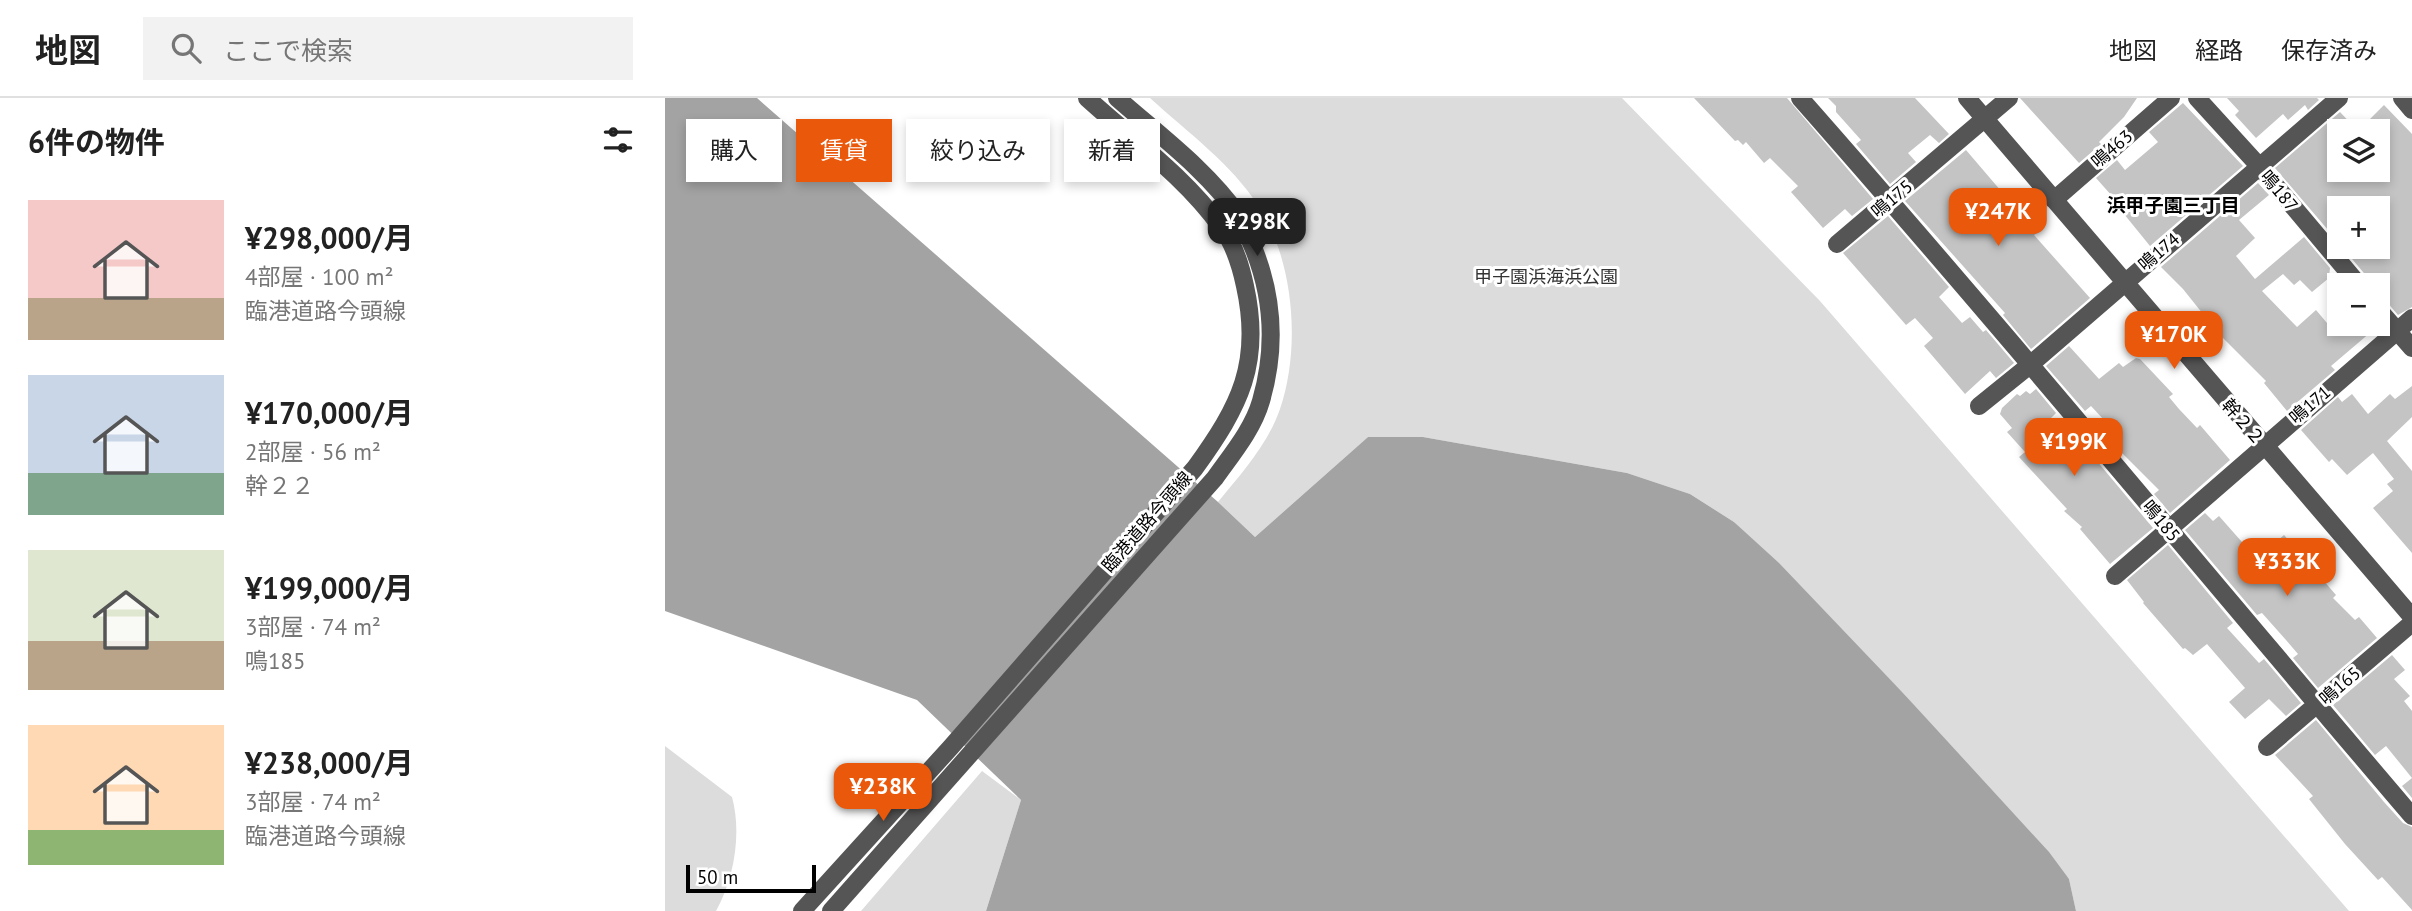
<!DOCTYPE html>
<html lang="ja">
<meta charset="utf-8">
<style>
:root{--surface:#fff;--page:#f2f2f2;--text:#222;--muted:#767676;--line:#e0e0e0;--accent:#ea580c}
body{margin:0;font-family:"PT Sans","Noto Sans JP",sans-serif;background:var(--page);color:var(--text);height:100vh;display:flex;flex-direction:column;font-size:26px;white-space:nowrap}
*{box-sizing:border-box;margin:0}
p{font-size:23px;color:var(--muted)}
.icon{flex:none;width:38px;height:38px;fill:none;stroke:currentColor;stroke-width:2;stroke-linecap:round;stroke-linejoin:round}
.map{position:relative;flex:1;overflow:hidden}
.details{display:flex;flex-direction:column;background:var(--surface);width:665px}
.details>*{flex:none}
.banner{position:absolute;left:21px;top:21px;width:665px;height:63px;display:flex;gap:14px}
.buttons{position:absolute;left:1662px;top:21px;display:grid;gap:14px}
.buttons a{display:grid;place-items:center;width:63px;height:63px;border-radius:0px;background:var(--surface);box-shadow:0 4px 10px #0003;font-size:35px}
.scale{position:absolute;left:21px;bottom:18px;width:130px;box-sizing:border-box;padding-left:7px;border:4px solid #000;border-top:0;font-size:19px;line-height:24px;white-space:nowrap;color:#000;-webkit-text-stroke:5px #fff;paint-order:stroke}
.price{position:absolute;translate:-50% -60px;padding:0 16px;border-radius:14px;background:var(--accent);color:#fff;font-size:23px;line-height:46px;filter:drop-shadow(0 2px 4px #0008)}
.price::after{content:'';position:absolute;left:50%;top:42px;width:21px;height:16px;margin-left:-10px;background:inherit;clip-path:polygon(0 0,100% 0,50% 100%)}
.price.on{background:#222;color:#fff}
ul{padding:0;list-style:none}
li{display:flex;align-items:center;gap:21px;height:175px;padding:0 28px}
li span{display:grid;place-items:center;flex:none;width:196px;height:140px;border-radius:0px;color:#555}
li>.icon{margin-inline-start:auto}
span .icon{width:84px;height:84px;fill:#fffc;stroke-width:1}
li b{font-size:30px}
h2{display:flex;justify-content:space-between;align-items:center;height:84px;padding:0 28px;font-size:30px}
.chip{padding:0 24px;border-radius:0px;background:var(--surface);box-shadow:0 4px 10px #0003;font-size:24px;line-height:63px}
.chip.on{background:var(--accent);color:#fff}
header{display:flex;align-items:center;gap:42px;box-sizing:border-box;height:98px;padding:0 35px;background:var(--surface);border-bottom:2px solid var(--line)}
header strong{font-size:33px}
nav{display:flex;gap:38px;margin-inline-start:auto;font-size:24px}
.search{width:490px;height:63px;background:var(--page);display:flex;align-items:center;gap:18px;box-sizing:border-box;padding:0 24px;border-radius:0px;color:var(--muted);font-size:26px}
main{display:flex;flex:1;min-height:0}
.map>svg:first-child{display:block}
</style>
<header>
<strong>地図</strong>
<div class="search"><svg class="icon" aria-label="search" viewBox="0 0 24 24"><circle cx="10" cy="10" r="6"/><path d="M15 15l6 6"/></svg>ここで検索</div>
<nav><a>地図</a><a>経路</a><a>保存済み</a></nav>
</header>
<main>
<section class="details">
<h2>6件の物件<svg class="icon" aria-label="filters" viewBox="0 0 24 24"><path d="M4 7h16M4 17h16"/><circle cx="9" cy="7" r="2"/><circle cx="15" cy="17" r="2"/></svg></h2>
<ul>
<li><span style="background:linear-gradient(#f6c9c9 70%,#b9a48a 0)"><svg class="icon" aria-label="home" viewBox="0 0 24 24"><path d="M3 11l9-7 9 7M6 9v11h12V9"/></svg></span><div><b>¥298,000/月</b><p>4部屋 · 100 m²</p><p>臨港道路今頭線</p></div></li>
<li><span style="background:linear-gradient(#c9d6e8 70%,#7fa58c 0)"><svg class="icon" aria-label="home" viewBox="0 0 24 24"><path d="M3 11l9-7 9 7M6 9v11h12V9"/></svg></span><div><b>¥170,000/月</b><p>2部屋 · 56 m²</p><p>幹２２</p></div></li>
<li><span style="background:linear-gradient(#dfe7d0 65%,#b9a48a 0)"><svg class="icon" aria-label="home" viewBox="0 0 24 24"><path d="M3 11l9-7 9 7M6 9v11h12V9"/></svg></span><div><b>¥199,000/月</b><p>3部屋 · 74 m²</p><p>鳴185</p></div></li>
<li><span style="background:linear-gradient(#ffd9b3 75%,#8fb573 0)"><svg class="icon" aria-label="home" viewBox="0 0 24 24"><path d="M3 11l9-7 9 7M6 9v11h12V9"/></svg></span><div><b>¥238,000/月</b><p>3部屋 · 74 m²</p><p>臨港道路今頭線</p></div></li>
</ul>
</section>
<div class="map">
<svg width="1747" height="813" viewBox="0 0 1747 813">
<rect width="100%" height="100%" fill="#fff"/>
<path fill="#dcdcdc" d="M485 0H957L1155 203 1684 813H1411L1404 781 1239 596 1069 424 1025 396 962 375 758 339H703L590 439 553 404C577 375 603 346 615 311 636 250 629 163 594 109 567 66 522 34 485 0Z
M0 648 67 699C77 735 69 781 51 813H0Z
M317 673 356 702 321 813H196Z"/>
<path fill="#a3a3a3" d="M0 0H92L553 404 590 439 703 339H758L962 375 1025 396 1069 424 1114 465 1239 596 1384 754 1404 781 1411 813H321L356 702 252 602 0 513Z"/>
<path fill="#c4c4c4" fill-rule="evenodd" d="M1029 0H1122L1208 101 1187 118 1180 111 1158 130 1126 94 1133 88 1105 60 1099 65 1081 44 1078 47 1073 42 1070 43Z
M1163 0H1250L1284 36 1274 45 1265 37 1243 55 1251 64 1225 86 1191 46 1196 42 1171 14V8Z
M1355 0H1472L1459 19 1434 44 1436 46 1414 65Z
M1562 0H1652L1654 2 1643 12 1640 7 1623 22 1618 16 1591 40 1570 17 1574 13Z
M1518 5 1578 68 1485 148 1459 116 1461 115 1447 98 1431 80 1452 62 1460 72 1493 44 1484 34Z
M1719 7 1747 36V209L1733 217 1721 203 1713 200V187H1709L1677 149H1713V110H1675V146L1610 70 1675 14 1693 33ZM1675 33H1713V72H1675Z
M1301 52 1372 135 1369 137 1425 200 1366 251 1338 217 1340 215 1240 103Z
M1593 85 1604 97 1574 122 1590 140 1571 158 1590 181 1639 139 1665 170 1664 180 1647 194 1635 182 1629 187 1618 176 1597 193 1632 229 1651 212 1662 225 1666 221 1670 226H1711L1713 228 1666 268 1670 272 1622 313 1599 285 1601 283 1554 236 1518 191 1496 169Z
M1223 118 1284 189 1274 199 1297 225 1305 219 1318 234 1321 232 1349 265 1331 280 1325 273 1300 296 1259 248 1268 240 1250 220 1241 227 1178 155Z
M1404 248 1434 281 1454 265 1458 269 1471 260 1475 261 1508 296 1504 299 1514 311 1532 330 1535 327 1565 362 1505 415 1489 396 1494 392 1446 344 1453 337 1426 308 1420 313 1381 268Z
M1747 288V319L1722 343 1747 373V455L1708 410 1728 393 1722 386 1729 381 1708 355 1682 377 1667 361 1664 364 1636 332 1673 299 1677 304 1687 296 1703 316 1725 296 1730 301Z
M1371 291 1391 315 1386 320 1426 366 1431 362 1488 430 1445 466 1415 431 1417 429 1399 413 1402 411 1354 359 1360 354 1342 334 1347 330 1335 316 1337 310 1352 296 1355 298 1361 293 1365 296Z
M1540 415 1548 423 1554 418 1592 461 1619 437 1671 497 1668 500 1690 522 1694 519 1712 540 1653 590 1628 560 1633 556 1621 542 1597 515 1592 517 1520 432Z
M1503 447 1568 525 1562 530 1594 565 1599 561 1636 605 1621 618 1604 601 1580 621 1564 604 1580 590 1542 546 1528 557 1520 550 1518 551 1478 505 1479 504 1462 482Z
M1727 557 1740 572 1729 581 1745 598 1739 603 1747 613V700L1737 688 1747 680 1721 648 1710 657 1668 607Z
M1651 622 1719 704 1738 725 1747 729V812L1717 779 1713 782 1680 746 1644 701 1648 698 1610 657Z"/>
<g fill="none" stroke-linecap="round" stroke-linejoin="round">
<path stroke="#555" stroke-width="18" d="M1135 0C1343 236 1543 479 1747 718
M1302 0 1747 519
M1532 0 1594 68 1694 187
M1737 0 1747 12
M1389 102 1506 0
M1172 146 1344 0
M1713 211 1747 250
M1314 308 1366 266 1674 0
M1450 478 1747 220
M1602 649 1747 525
M137 813 286 649 530 370C575 308 597 265 580 188 576 169 568 144 556 129 520 79 467 41 422 0
M166 813 550 380C567 356 588 331 596 303 612 248 608 194 585 142 582 134 579 125 574 118 542 72 494 37 452 0"/>
</g>
<g text-anchor="middle" stroke-width="6" stroke-linejoin="round" paint-order="stroke">
<g font-size="18" fill="#000" stroke="#fff">
<text transform="translate(1447 51) rotate(-41)" y="6">鳴463</text>
<text transform="translate(1614 93) rotate(50)" y="6">鳴187</text>
<text transform="translate(1227 101) rotate(-40)" y="6">鳴175</text>
<text transform="translate(1494 154) rotate(-41)" y="6">鳴174</text>
<text transform="translate(1645 307) rotate(-41)" y="6">鳴171</text>
<text transform="translate(1578 324) rotate(49)" y="6">幹２２</text>
<text transform="translate(1496 423) rotate(50)" y="6">鳴185</text>
<text transform="translate(482 424) rotate(-49)" y="6">臨港道路今頭線</text>
<text transform="translate(1675 588) rotate(-41)" y="6">鳴165</text>
</g>
<g font-size="18" fill="#333" stroke="#fff">
<text x="881" y="185">甲子園浜海浜公園</text>
</g>
<g font-size="19" font-weight="bold" fill="#000" stroke="#fff">
<text x="1508" y="114">浜甲子園三丁目</text>
</g>
</g>
</svg>
<div class="buttons">
<a><svg class="icon" aria-label="layers" viewBox="0 0 24 24"><path d="M12 4l9 5-9 5-9-5zM3 14l9 5 9-5"/></svg></a>
<a>+</a>
<a>−</a>
</div>
<div class="scale">50 m</div>
<b class="price" style="left:1333px;top:150px">¥247K</b>
<b class="price on" style="left:592px;top:160px">¥298K</b>
<b class="price" style="left:1509px;top:273px">¥170K</b>
<b class="price" style="left:1409px;top:380px">¥199K</b>
<b class="price" style="left:1622px;top:500px">¥333K</b>
<b class="price" style="left:218px;top:725px">¥238K</b>
<div class="banner">
<a class="chip">購入</a>
<a class="chip on">賃貸</a>
<a class="chip">絞り込み</a>
<a class="chip">新着</a>
</div>
</div>
</main>
